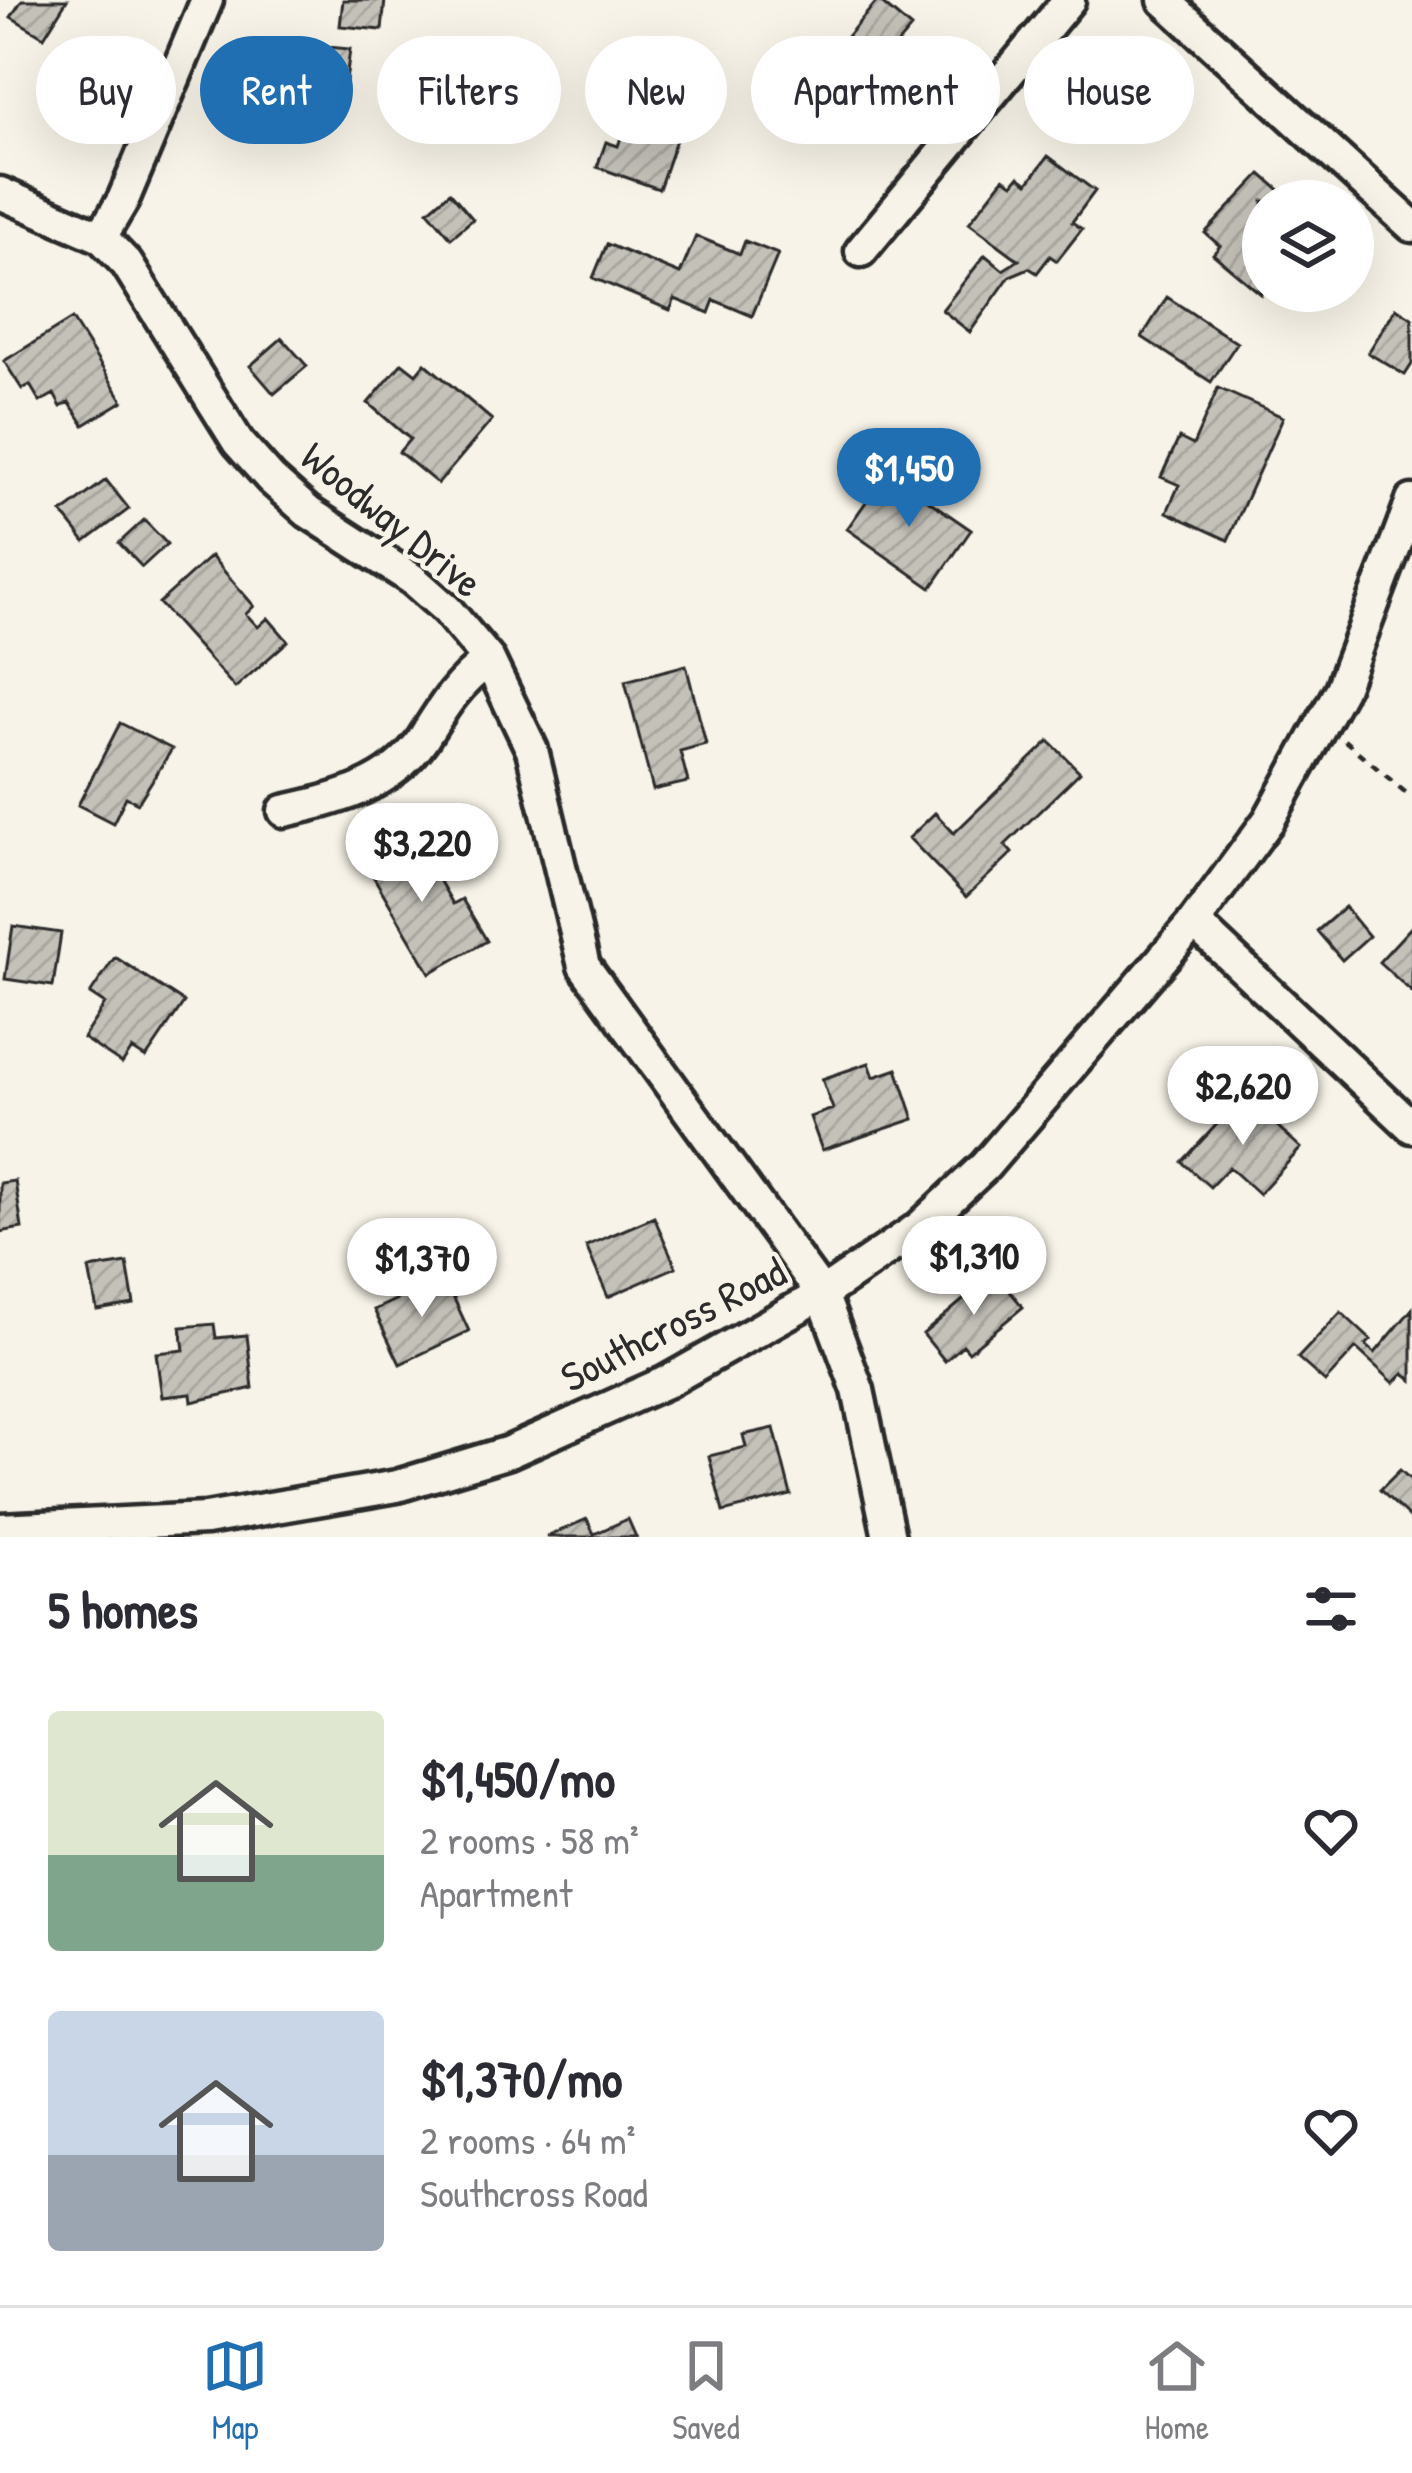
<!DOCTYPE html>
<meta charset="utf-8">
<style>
:root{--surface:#fff;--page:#f2f2f3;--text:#2b2b33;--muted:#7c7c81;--line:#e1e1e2;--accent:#1f6fb2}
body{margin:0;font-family:"Patrick Hand",sans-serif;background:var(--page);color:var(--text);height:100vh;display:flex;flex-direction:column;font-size:45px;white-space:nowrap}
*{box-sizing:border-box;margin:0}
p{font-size:39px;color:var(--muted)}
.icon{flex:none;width:66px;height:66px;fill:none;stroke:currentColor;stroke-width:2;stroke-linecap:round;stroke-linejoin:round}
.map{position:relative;height:1537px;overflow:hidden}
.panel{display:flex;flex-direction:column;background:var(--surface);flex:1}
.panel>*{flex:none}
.top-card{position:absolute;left:36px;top:36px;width:1341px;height:108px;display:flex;gap:24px}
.tools{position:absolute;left:1242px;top:180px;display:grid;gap:24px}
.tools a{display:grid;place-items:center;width:132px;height:132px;border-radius:50%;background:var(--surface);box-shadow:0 12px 48px #0002;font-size:60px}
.price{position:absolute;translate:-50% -102px;padding:0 27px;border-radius:42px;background:#fff;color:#222;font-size:39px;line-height:78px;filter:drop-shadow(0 3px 6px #0008)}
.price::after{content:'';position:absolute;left:50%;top:72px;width:36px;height:27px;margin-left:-18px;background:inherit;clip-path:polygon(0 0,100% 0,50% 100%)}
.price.current{background:var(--accent);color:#fff}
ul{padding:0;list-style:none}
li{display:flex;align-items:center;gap:36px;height:300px;padding:0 48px}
li span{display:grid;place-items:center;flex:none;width:336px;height:240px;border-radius:12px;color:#555}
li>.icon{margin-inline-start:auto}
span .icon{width:144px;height:144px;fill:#fffc;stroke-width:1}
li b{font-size:51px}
h2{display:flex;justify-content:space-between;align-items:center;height:144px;padding:0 48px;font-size:51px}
.chip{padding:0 42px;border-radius:54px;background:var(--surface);box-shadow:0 12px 48px #0002;font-size:42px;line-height:108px}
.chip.current{background:var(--accent);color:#fff}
.menu{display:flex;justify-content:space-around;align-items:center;height:168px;border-top:3px solid var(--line);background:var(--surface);font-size:33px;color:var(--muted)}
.menu a{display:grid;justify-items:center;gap:6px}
.menu .current{color:var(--accent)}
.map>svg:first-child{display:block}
</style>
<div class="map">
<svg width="1412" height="1537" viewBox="0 0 1412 1537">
<defs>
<pattern id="building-hatch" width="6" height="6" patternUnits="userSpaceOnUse" patternTransform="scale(3)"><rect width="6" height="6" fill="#c4c1b9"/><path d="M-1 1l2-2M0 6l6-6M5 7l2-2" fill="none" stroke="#a9a69f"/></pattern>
</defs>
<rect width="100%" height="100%" fill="#f7f3e8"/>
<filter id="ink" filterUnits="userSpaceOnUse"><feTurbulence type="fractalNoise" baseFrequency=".00833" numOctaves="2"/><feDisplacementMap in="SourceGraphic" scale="24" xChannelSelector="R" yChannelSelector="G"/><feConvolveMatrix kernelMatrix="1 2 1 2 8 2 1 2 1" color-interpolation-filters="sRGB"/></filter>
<g filter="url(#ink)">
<path fill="url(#building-hatch)" stroke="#2b2b2b" stroke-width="3" d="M22 0H67L44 37 11 17Z
M343 0H385L382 30 340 26Z
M878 0 911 28 883 61 902 76 860 125 809 81Z
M307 45 350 49 342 113 300 108Z
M644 72 709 95 697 127 682 122 659 189 597 167 606 142 618 146Z
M1048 156 1095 191 1072 222 1082 229 1057 261 1050 256 1037 273 1029 268 1010 276 970 332 942 310 985 255 1003 270 1019 260 969 223 1004 178 1013 184 1019 176 1028 183Z
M1261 174 1284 194 1278 201H1263L1261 294 1213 254 1220 246 1205 233Z
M450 192 473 219 451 238 428 211Z
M696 236 740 254 745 241 778 254 752 316 714 300 709 313 675 299 670 310 593 278 607 244 680 274Z
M1167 297 1237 343 1211 382 1142 337Z
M1396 308 1412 318V364L1405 375 1368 353Z
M72 319 123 401 84 425 69 402 61 407 54 394 40 402 30 385 22 389 4 361Z
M282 338 307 366 274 394 250 366Z
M402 363 416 374 425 363 492 420 438 484 399 452 410 439 368 403Z
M1218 388 1283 417 1228 540 1167 512 1179 485 1161 477 1179 438 1193 445Z
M887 472 971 530 931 588 847 529Z
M106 480 129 509 85 542 62 513Z
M144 520 167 544 142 567 119 543Z
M211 556 254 606 246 614 258 627 268 618 288 641 235 688 159 603Z
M686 665 706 744 680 751 688 782 653 790 625 681Z
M120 723 172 749 138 803 126 797 113 823 78 805Z
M1049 741 1080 772 1005 845 1012 853 966 897 909 838 935 813 954 833Z
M396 830 425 879 435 873 453 904 462 899 487 941 430 973 359 852Z
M1345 907 1369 936 1342 960 1317 931Z
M13 926 61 933 53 986 5 979Z
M1412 926V992L1379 962Z
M115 957 184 1002 146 1058 132 1049 122 1064 83 1038 105 1004 90 994Z
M869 1063 874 1077 897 1069 914 1119 822 1150 810 1117 833 1109 822 1079Z
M1244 1095 1301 1148 1259 1194 1229 1167 1210 1187 1182 1162Z
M15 1181 22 1228 0 1232V1183Z
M654 1217 676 1267 608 1297 586 1246Z
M127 1263 134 1304 97 1310 89 1269Z
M995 1273 1023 1307 969 1352 963 1345 945 1361 923 1334Z
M444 1277 469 1331 400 1364 374 1310Z
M1412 1309V1380L1404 1373 1394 1383 1356 1348 1325 1382 1298 1358 1341 1312 1371 1340 1366 1345 1375 1353Z
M214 1324 216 1338 247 1335 253 1388 192 1402 191 1394 162 1397 156 1353 184 1350 181 1327Z
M774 1428 791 1495 723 1512 709 1456 746 1447 743 1435Z
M1400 1470 1412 1481V1520L1380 1490Z
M587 1519 594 1534 628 1519 636 1537H546Z"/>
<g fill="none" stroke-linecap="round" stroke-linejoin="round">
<defs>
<path id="minor" d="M1164 0 1412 226
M0 193 101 237 127 264 238 442 271 479 308 512 412 579 447 610 489 660 532 750 584 966 822 1294 858 1390 889 1537
M101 237 123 200 207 0
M861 251 1069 0
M284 811C337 799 390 787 423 739 443 707 457 683 489 660
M1194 922 1412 1127
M0 1529 206 1519 397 1486 509 1452 666 1382 822 1294 920 1227 985 1166 1194 922 1269 820 1341 689 1412 501"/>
</defs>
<use href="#minor" stroke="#2b2b2b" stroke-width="39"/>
<path stroke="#2b2b2b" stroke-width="4.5" stroke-dasharray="9 9" stroke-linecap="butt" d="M1344 740 1412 798"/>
<use href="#minor" stroke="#f7f3e8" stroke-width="30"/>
</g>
</g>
<g text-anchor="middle" stroke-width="9" stroke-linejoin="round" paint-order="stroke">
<g font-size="42" fill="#2b2b2b" stroke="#f7f3e8">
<text transform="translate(392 519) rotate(39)" y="15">Woodway Drive</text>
<text transform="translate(673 1324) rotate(-27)" y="15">Southcross Road</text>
</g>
</g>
</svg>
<div class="tools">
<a><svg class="icon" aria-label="layers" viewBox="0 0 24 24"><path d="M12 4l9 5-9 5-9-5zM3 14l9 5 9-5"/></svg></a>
</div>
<b class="price current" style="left:909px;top:530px">$1,450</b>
<b class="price" style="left:422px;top:905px">$3,220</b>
<b class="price" style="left:1243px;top:1148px">$2,620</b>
<b class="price" style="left:974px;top:1318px">$1,310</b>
<b class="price" style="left:422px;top:1320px">$1,370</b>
<div class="top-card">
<a class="chip">Buy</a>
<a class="chip current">Rent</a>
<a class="chip">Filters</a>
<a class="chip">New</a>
<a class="chip">Apartment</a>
<a class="chip">House</a>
</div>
</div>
<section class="panel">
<h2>5 homes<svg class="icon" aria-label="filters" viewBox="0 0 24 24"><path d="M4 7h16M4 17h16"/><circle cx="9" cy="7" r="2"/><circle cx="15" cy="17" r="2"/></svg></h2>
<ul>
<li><span style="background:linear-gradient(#dfe7d0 60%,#7fa58c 0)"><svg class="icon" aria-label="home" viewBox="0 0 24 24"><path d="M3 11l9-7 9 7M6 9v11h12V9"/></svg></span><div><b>$1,450/mo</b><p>2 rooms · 58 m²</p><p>Apartment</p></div><svg class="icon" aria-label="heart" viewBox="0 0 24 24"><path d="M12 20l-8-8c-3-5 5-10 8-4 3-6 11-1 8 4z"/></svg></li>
<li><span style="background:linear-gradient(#c9d6e8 60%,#9aa5b1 0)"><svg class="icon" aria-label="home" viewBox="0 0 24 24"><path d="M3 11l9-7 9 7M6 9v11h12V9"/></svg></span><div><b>$1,370/mo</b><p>2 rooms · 64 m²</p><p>Southcross Road</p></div><svg class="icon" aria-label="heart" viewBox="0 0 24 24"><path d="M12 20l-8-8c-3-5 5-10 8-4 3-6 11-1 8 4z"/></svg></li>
</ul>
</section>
<nav class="menu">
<a class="current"><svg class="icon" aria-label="map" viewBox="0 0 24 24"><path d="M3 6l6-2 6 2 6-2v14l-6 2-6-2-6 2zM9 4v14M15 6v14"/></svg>Map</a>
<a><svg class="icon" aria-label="saved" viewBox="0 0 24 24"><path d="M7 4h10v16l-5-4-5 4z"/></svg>Saved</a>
<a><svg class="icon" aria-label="home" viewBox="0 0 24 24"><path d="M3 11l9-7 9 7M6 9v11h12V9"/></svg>Home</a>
</nav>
